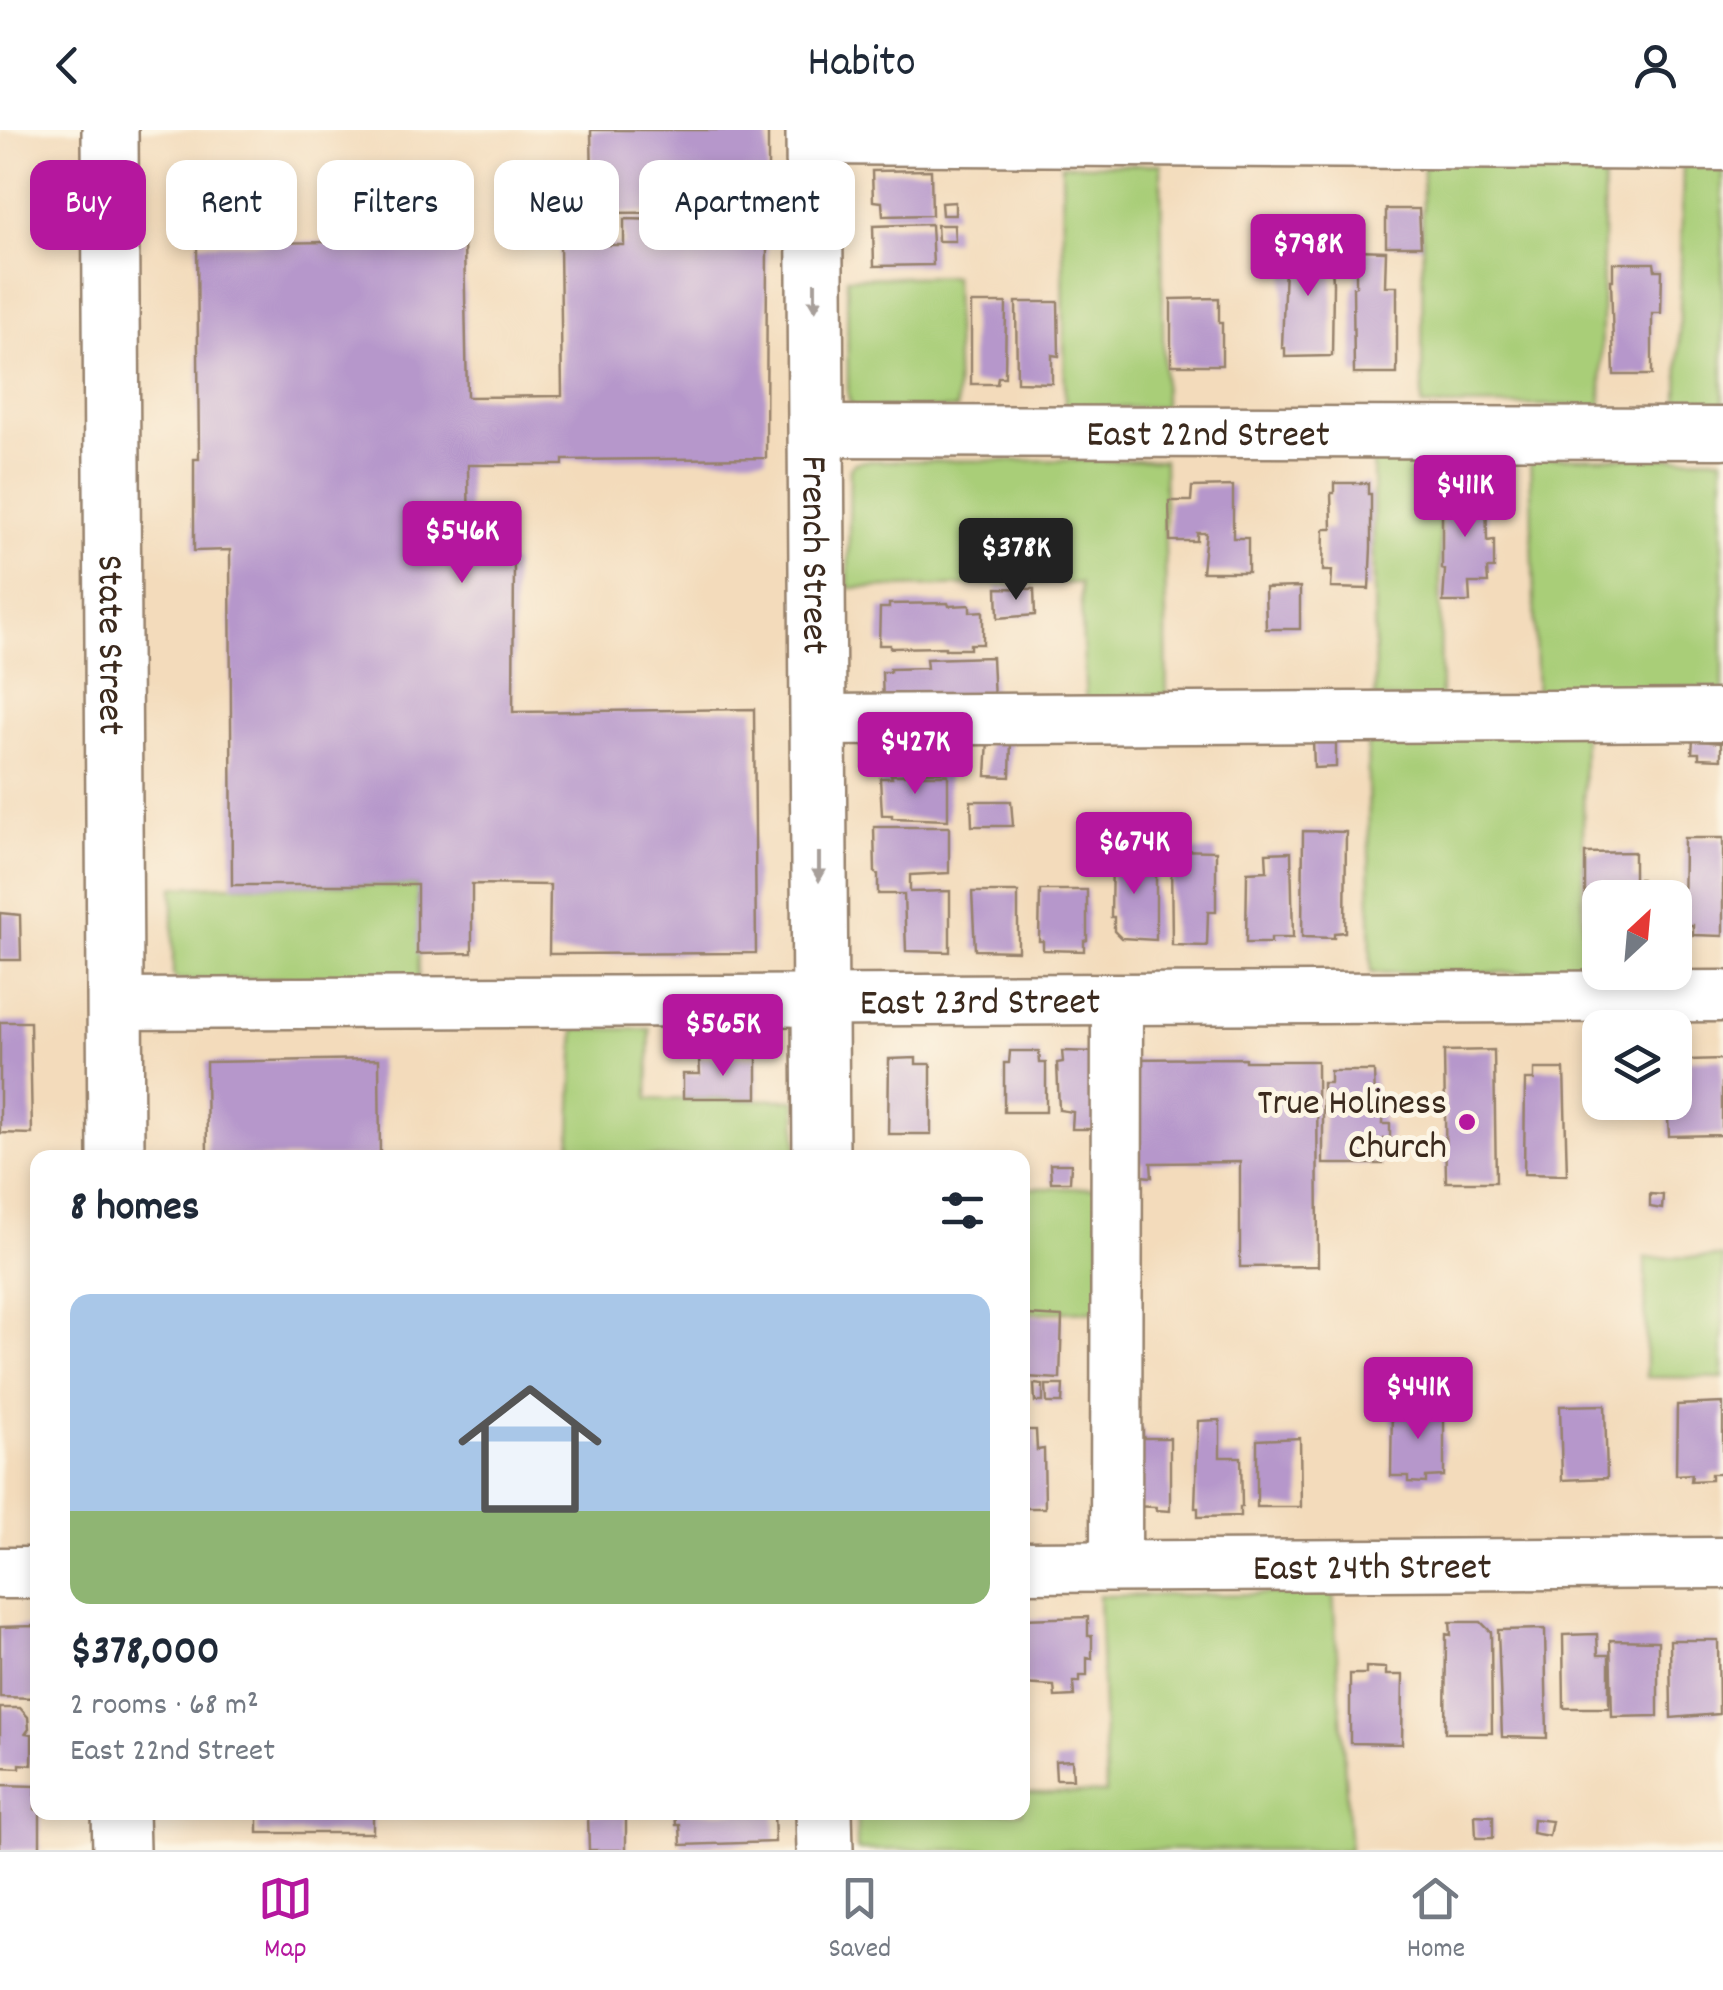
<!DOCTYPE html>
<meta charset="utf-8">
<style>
:root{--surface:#fff;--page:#f2f2f3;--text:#1f2937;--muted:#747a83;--line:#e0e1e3;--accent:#b5179e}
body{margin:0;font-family:Dekko,sans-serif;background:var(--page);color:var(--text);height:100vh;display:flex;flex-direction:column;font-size:38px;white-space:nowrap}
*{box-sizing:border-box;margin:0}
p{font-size:32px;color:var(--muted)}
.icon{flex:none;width:55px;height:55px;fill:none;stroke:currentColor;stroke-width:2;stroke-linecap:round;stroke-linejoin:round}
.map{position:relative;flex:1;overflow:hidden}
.sheet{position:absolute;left:30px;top:1020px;width:1000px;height:670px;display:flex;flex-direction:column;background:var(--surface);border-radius:20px;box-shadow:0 5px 15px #0003}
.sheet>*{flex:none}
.hud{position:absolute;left:30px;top:30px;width:1000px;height:90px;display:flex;gap:20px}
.needle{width:65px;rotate:26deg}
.fabs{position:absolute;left:1582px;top:750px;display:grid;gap:20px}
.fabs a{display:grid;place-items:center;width:110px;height:110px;border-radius:20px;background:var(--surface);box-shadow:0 5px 15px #0003;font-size:50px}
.price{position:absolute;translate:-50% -85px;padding:0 22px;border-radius:10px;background:var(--accent);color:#fff;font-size:32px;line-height:65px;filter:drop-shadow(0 2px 5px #0008)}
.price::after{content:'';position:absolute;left:50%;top:60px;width:30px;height:22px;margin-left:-15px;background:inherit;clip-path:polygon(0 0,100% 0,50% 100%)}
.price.on{background:#222;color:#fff}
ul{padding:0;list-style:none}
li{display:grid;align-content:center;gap:20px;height:530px;padding:0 40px}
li+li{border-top:2px solid var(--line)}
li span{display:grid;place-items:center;height:310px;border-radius:20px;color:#555}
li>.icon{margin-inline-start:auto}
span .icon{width:180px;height:180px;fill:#fffc;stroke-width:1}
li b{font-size:42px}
h2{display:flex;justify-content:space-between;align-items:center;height:120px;padding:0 40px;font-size:42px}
.tag{padding:0 35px;border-radius:20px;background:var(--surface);box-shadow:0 5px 15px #0003;font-size:35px;line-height:90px}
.tag.on{background:var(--accent);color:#fff}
header{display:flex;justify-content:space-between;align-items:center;height:130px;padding:0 40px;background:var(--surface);font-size:45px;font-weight:600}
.dock{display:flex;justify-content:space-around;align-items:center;height:140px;border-top:2px solid var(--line);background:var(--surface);font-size:28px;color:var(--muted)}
.dock a{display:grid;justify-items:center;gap:5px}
.dock .on{color:var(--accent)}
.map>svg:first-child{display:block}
</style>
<header><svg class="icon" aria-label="back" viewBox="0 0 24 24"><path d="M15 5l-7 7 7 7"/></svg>Habito<svg class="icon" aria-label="person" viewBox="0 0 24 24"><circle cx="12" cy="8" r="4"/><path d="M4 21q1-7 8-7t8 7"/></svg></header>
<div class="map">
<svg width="1723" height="1720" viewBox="0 0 1723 1720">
<rect width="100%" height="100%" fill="#fcf5e5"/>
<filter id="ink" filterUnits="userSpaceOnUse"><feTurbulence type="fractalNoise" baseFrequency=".01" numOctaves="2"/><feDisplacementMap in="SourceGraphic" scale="20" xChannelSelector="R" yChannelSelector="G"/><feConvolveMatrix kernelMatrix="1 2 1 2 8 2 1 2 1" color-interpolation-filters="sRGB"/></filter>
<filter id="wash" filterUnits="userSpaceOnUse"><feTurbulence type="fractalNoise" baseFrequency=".0048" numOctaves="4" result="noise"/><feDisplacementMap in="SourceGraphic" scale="40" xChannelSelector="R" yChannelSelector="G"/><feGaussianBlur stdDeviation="2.25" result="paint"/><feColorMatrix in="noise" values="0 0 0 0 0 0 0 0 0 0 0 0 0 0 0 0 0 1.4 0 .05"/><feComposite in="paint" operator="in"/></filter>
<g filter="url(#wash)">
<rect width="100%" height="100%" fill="#f3dbbb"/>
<path fill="#a9ce78" stroke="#727c4b" stroke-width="2.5" d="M1423 25 1604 30 1601 275 1422 276Z
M1683 32 1723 34V274H1678Z
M1161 34 1164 277 1065 278 1062 35Z
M954 146 957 279H855L851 275 848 266 847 148Z
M1723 327V576H1537L1530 328Z
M1373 328H1439L1441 571 1375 568Z
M1164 330 1167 576 1086 575 1080 453 848 458 850 338 855 333 865 331Z
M1367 592H1584L1582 842 1371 843Z
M232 755H417L419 847 177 850 173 845V757Z
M575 899H650L648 969 796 970 797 1027 570 1028Z
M1022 1058H1099L1101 1181 1023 1183Z
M1723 1127V1248L1646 1247 1645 1128Z
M1333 1463 1350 1720H857V1683L1022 1682 1023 1663H1106L1099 1466Z"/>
<g id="blocks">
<path fill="#b697cb" d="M591 0H768V58H758V82L595 83 596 57H592Z
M931 40 932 85 883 86 882 72 873 71 872 41Z
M955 72V85H942L941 73Z
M1386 79H1419L1421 116H1386Z
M624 89 662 90 661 115 767 114 766 328 563 330V335H468L469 431 514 432 513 582 754 579 756 823 549 824 550 755 472 754V823L417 824V755H232L230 420 194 421V329H199L197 114 404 111V114L464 113 467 267 562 266 560 115H624Z
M931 94 933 135 874 136 873 96Z
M937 95H954L955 111H938Z
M1286 108H1328V135H1332L1333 154 1332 226 1285 227V218H1282Z
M1356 120 1386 121 1385 156H1397V244H1354L1353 157 1356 156Z
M1613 133H1654L1655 140H1662L1661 183H1652V245H1614L1611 150H1613Z
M1219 168V193H1222V235H1171V169Z
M1016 172H1058L1059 226 1052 225V253L1017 252Z
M971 173H1006L1005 247H998L997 254H971Z
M1483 352 1484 362H1486L1487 411 1494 410V439H1487L1488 453H1469L1470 472H1443L1445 440 1442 439V362H1445L1444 353Z
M1334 353H1368V364H1371V417L1369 459 1331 458 1332 441H1323L1324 399H1332L1331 363H1334Z
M1233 356V408H1248V442H1202L1206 403H1197V411H1170L1169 371H1191L1192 357Z
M1300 457V499H1266L1265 458Z
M997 458 1034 459 1035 485 998 488Z
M948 473 949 476 970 475V482L983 481V514H970V519H945V517L890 518V515H879L880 478H889V474Z
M992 527 994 571 883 575 882 542H890V539L927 538 926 529Z
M880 601 961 603 960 617 947 616V642L891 641V638H882Z
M988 609H1011L1010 647 986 646Z
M1313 609H1336V637L1314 638Z
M1693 610 1721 613V629L1699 628V623H1692Z
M891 645H948V690L892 688V685H882L880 648H892Z
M971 671H1011L1013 696H972Z
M874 697H949V743L910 745V762L950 761V822L906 821 904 764H878V744L875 743Z
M1303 701 1346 702 1345 802 1334 803V808L1302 807Z
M1684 708H1723V806L1693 805V795H1683Z
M1159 714H1174V720L1216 721V782H1208L1207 816 1172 815 1171 726H1159Z
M1291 722 1293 808H1271V813H1246L1247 742 1267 741 1266 723Z
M1634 722V749H1641V768H1600V812L1585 810V723Z
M1112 727H1156V810L1121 808 1114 801V787H1111Z
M1040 760H1087V810L1084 811V821L1043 820V811H1039Z
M972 762H1018V821L975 820Z
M0 783 20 785 21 830H0Z
M0 892H30L32 1004 0 1003Z
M1494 920 1496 1052H1446L1444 921Z
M1010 921H1039L1040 933H1046V982H1004V933H1009Z
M1062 921 1095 922 1097 999H1072L1073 982 1059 980 1057 933 1063 932Z
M757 927V968H683V944H700L699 928Z
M916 928V934H931V1004H888L889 929Z
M1245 928V931H1317L1318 1136 1240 1137V1032L1151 1033 1152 1047 1142 1046V1032L1127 1033V929Z
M379 929 380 1028H207L206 932Z
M1722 929V1005L1669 1006 1667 972H1675V963H1686V944H1689L1688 930Z
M1534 939H1564L1567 1045 1524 1044 1525 950H1534Z
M1330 941H1374L1375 969H1383L1382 994H1390V1010L1384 1009 1383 1034H1323V953H1330Z
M1050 1034H1071L1070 1052H1051Z
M1650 1064 1663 1065 1662 1079 1650 1077Z
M1028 1185 1062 1187 1060 1249 1026 1247Z
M1034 1254 1043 1255V1272H1035Z
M1046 1255H1063L1062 1273H1047Z
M1723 1273V1344H1711V1350L1691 1351 1692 1344 1676 1345 1677 1275Z
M1605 1275 1607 1348 1562 1350 1560 1276Z
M1392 1276H1444V1346L1426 1347V1353L1408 1352V1346H1391Z
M1220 1290V1327H1241L1242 1377H1240V1386L1198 1387V1378H1195L1198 1291Z
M1130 1298 1143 1299V1308H1170V1381L1156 1380V1377L1129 1376Z
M1022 1300H1036L1037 1320 1044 1319 1045 1378H1022Z
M1300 1308 1301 1377H1257V1310Z
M1088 1487V1506H1092V1529L1087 1528V1546H1080V1552H1073L1074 1566 1055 1567 1054 1556 1022 1554V1489Z
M1450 1492H1481L1491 1502 1492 1603H1445L1446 1504 1451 1505Z
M36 1496 37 1568 0 1567V1497Z
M1545 1499 1547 1608 1502 1607 1498 1500Z
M1597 1504 1598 1525H1609V1578H1564L1563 1505Z
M1610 1510 1658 1511V1586L1612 1587Z
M1670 1510H1718L1719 1584 1671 1588Z
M1366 1537 1386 1538V1545H1403L1402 1614 1350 1613V1544H1366Z
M0 1578H20L28 1587 29 1599 26 1603 32 1604V1635L20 1634V1638L0 1637Z
M1072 1630 1073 1649H1056L1055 1631Z
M0 1655 36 1656 35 1679 40 1682V1720H0Z
M258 1682H373V1703H258Z
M675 1682H774L775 1712 681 1715 680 1695H676Z
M588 1684H626V1720H589Z
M1475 1685 1493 1686V1708H1476Z
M1533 1689 1552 1691 1549 1706 1532 1703Z"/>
</g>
</g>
<g filter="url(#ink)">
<use href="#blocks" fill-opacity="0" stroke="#97826c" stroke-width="2.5"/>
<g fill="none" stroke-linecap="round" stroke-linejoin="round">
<defs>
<g id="minor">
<path d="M814 9 1723 15"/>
<path id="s1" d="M816 301 1723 303"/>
<path d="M818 590 1723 585"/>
<path id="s2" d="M115 874 1723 866"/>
<path d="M1116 1436 1117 871"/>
<path id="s3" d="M1022 1437 1723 1433"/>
<path d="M0 1443H38"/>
</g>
<g id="major">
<path id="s4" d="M110 0 116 1028"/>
<path id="s5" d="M814 0 821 1028"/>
<path d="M120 1682 121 1720"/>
<path d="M824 1682 825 1720"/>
</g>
</defs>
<use href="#minor" stroke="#97826c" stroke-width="55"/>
<use href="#major" stroke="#97826c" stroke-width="60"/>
<use href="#minor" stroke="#fff" stroke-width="50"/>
<use href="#major" stroke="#fff" stroke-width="55"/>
</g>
<defs><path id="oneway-solid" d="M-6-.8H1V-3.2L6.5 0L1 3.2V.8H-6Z" transform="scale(2.5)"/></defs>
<g fill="#a79f9a">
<use href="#oneway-solid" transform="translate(815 167) rotate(90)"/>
<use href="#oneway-solid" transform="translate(819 737) rotate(90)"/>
</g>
</g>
<circle fill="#b5179e" stroke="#fcf5e5" stroke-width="4" cx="1467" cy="992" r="10"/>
<g text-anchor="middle" stroke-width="10" stroke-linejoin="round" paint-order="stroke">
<g font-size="38" fill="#3b2a1e" stroke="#fcf5e5">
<text dy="13" stroke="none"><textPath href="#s1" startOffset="392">East 22nd Street</textPath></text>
<text dy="13" stroke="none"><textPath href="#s5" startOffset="425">French Street</textPath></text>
<text dy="13" stroke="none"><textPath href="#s4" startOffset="515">State Street</textPath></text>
<text dy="13" stroke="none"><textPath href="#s2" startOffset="865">East 23rd Street</textPath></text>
<text dy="13" stroke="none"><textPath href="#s3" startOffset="350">East 24th Street</textPath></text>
</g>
<g font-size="38" fill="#3b2a1e" stroke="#fcf5e5" text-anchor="end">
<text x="1447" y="983">True Holiness<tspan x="1447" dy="44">Church</tspan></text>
</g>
</g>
</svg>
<div class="fabs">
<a><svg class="needle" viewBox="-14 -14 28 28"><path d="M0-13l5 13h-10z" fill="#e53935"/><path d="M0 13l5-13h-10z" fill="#747a83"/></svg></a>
<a><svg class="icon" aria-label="layers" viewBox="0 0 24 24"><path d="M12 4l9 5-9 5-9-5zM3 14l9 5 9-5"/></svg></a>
</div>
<b class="price" style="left:1308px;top:169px">$798K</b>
<b class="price" style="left:1465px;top:410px">$411K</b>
<b class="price" style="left:462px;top:456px">$546K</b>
<b class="price on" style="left:1016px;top:473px">$378K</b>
<b class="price" style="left:915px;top:667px">$427K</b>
<b class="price" style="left:1134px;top:767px">$674K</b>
<b class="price" style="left:723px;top:949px">$565K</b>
<b class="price" style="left:1418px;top:1312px">$441K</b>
<div class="hud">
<a class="tag on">Buy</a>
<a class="tag">Rent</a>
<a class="tag">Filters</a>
<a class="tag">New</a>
<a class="tag">Apartment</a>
</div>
<section class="sheet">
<h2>8 homes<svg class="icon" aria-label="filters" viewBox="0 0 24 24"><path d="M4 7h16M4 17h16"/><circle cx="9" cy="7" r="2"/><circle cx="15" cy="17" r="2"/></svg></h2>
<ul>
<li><span style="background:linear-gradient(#a9c7e8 70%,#8fb573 0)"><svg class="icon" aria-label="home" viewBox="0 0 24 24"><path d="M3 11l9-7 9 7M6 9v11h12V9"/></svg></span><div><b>$378,000</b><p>2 rooms · 68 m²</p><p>East 22nd Street</p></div></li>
</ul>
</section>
</div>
<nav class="dock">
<a class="on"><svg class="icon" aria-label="map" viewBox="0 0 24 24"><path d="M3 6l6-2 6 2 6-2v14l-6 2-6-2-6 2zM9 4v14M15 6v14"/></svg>Map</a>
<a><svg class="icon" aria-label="saved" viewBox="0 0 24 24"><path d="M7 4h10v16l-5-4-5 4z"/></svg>Saved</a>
<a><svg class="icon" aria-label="home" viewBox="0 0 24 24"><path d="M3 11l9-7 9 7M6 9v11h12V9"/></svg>Home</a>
</nav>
